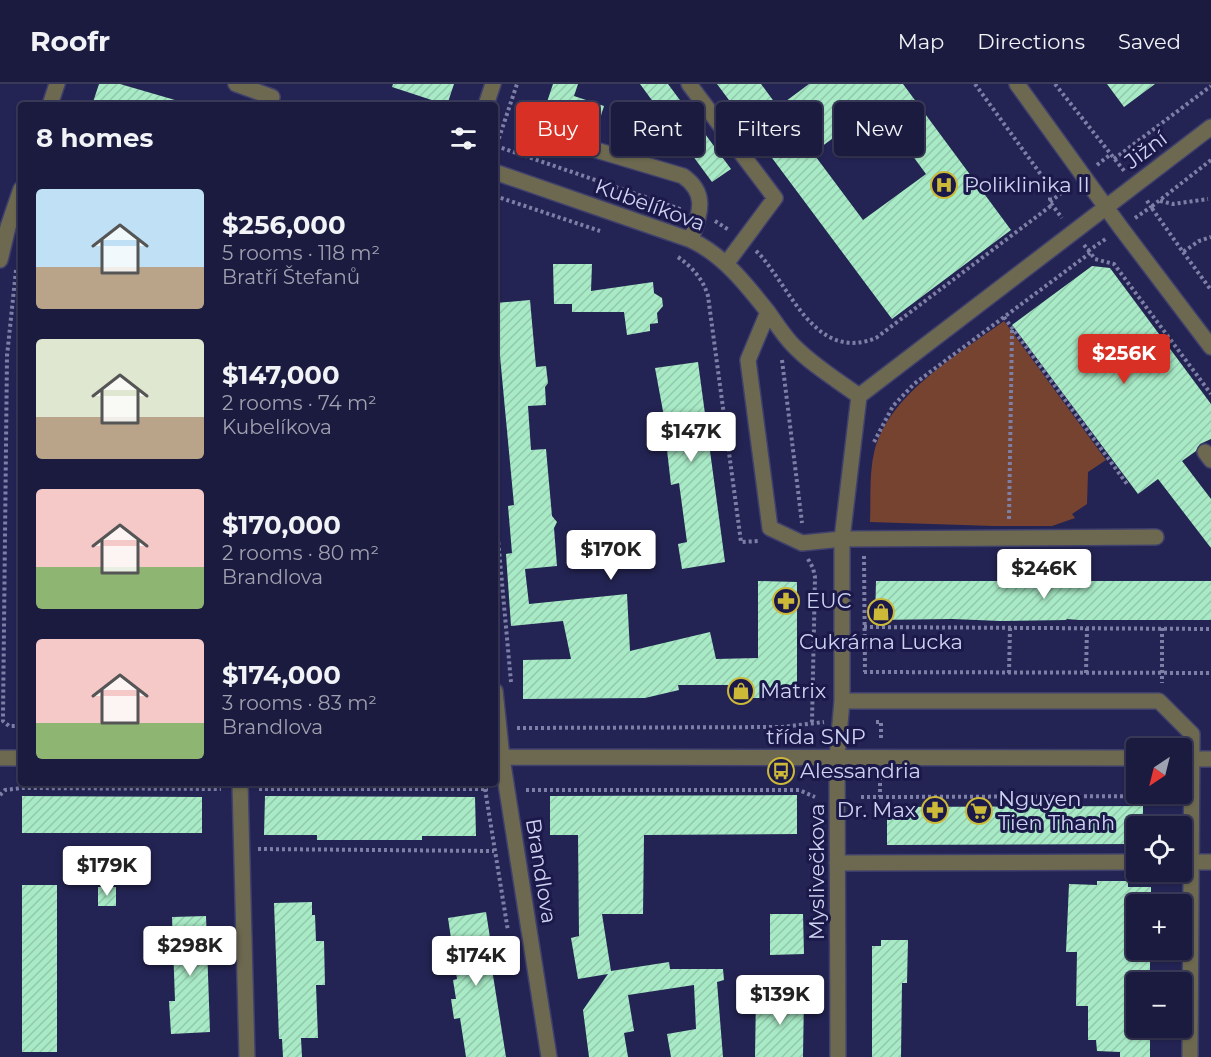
<!DOCTYPE html>
<meta charset="utf-8">
<style>
:root{--surface:#1b1b3f;--page:#28284a;--text:#f1f3f6;--muted:#a0a1b0;--line:#393959;--accent:#d93025}
body{margin:0;font-family:Montserrat,sans-serif;background:var(--page);color:var(--text);height:100vh;display:flex;flex-direction:column;font-size:22px;white-space:nowrap}
*{box-sizing:border-box;margin:0}
p{font-size:20px;color:var(--muted)}
.icon{flex:none;width:33px;height:33px;fill:none;stroke:currentColor;stroke-width:2;stroke-linecap:round;stroke-linejoin:round}
.map{position:relative;flex:1;overflow:hidden}
.details{position:absolute;left:18px;top:18px;width:480px;height:684px;display:flex;flex-direction:column;background:var(--surface);border-radius:6px;box-shadow:0 2px 4px #0004,0 0 0 2px var(--line)}
.details>*{flex:none}
.banner{position:absolute;left:516px;top:18px;width:570px;height:54px;display:flex;gap:12px}
.needle{width:39px;rotate:215deg}
.buttons{position:absolute;left:1126px;top:654px;display:grid;gap:12px}
.buttons a{display:grid;place-items:center;width:66px;height:66px;border-radius:6px;background:var(--surface);box-shadow:0 2px 4px #0004,0 0 0 2px var(--line);font-size:30px}
.price{position:absolute;translate:-50% -51px;padding:0 14px;border-radius:6px;background:#fff;color:#222;font-size:20px;line-height:39px;filter:drop-shadow(0 2px 3px #0008)}
.price::after{content:'';position:absolute;left:50%;top:36px;width:18px;height:14px;margin-left:-9px;background:inherit;clip-path:polygon(0 0,100% 0,50% 100%)}
.price.selected{background:var(--accent);color:#fff}
ul{padding:0;list-style:none}
li{display:flex;align-items:center;gap:18px;height:150px;padding:0 18px}
li span{display:grid;place-items:center;flex:none;width:168px;height:120px;border-radius:6px;color:#555}
li>.icon{margin-inline-start:auto}
span .icon{width:72px;height:72px;fill:#fffc;stroke-width:1}
li b{font-size:26px}
h2{display:flex;justify-content:space-between;align-items:center;height:72px;padding:0 18px;font-size:26px}
.pill{padding:0 21px;border-radius:6px;background:var(--surface);box-shadow:0 2px 4px #0004,0 0 0 2px var(--line);font-size:21px;line-height:54px}
.pill.selected{background:var(--accent);color:#fff}
header{display:flex;align-items:center;gap:36px;box-sizing:border-box;height:84px;padding:0 30px;background:var(--surface);border-bottom:2px solid var(--line)}
header strong{font-size:28px}
nav{display:flex;gap:33px;margin-inline-start:auto;font-size:21px}
.map>svg:first-child{display:block}
</style>
<header>
<strong>Roofr</strong>
<nav><a>Map</a><a>Directions</a><a>Saved</a></nav>
</header>
<div class="map">
<svg width="1211" height="973" viewBox="0 0 1211 973">
<defs>
<pattern id="building-hatch" width="6" height="6" patternUnits="userSpaceOnUse" patternTransform="scale(1.5)"><rect width="6" height="6" fill="#a7eac5"/><path d="M-1 1l2-2M0 6l6-6M5 7l2-2" fill="none" stroke="#92c8ac"/></pattern>
</defs>
<rect width="100%" height="100%" fill="#242454"/>
<path fill="#774331" d="M1004 237 1106 376 1088 388 1087 420 1072 430 1075 434 1052 442H994L870 438C871 416 869 391 874 369 888 310 958 271 1004 237Z"/>
<path fill="url(#building-hatch)" fill-rule="evenodd" d="M99 0H120L175 16 174 21H92Z
M393 0H454L447 21 392 3Z
M553 0H578L574 12 604 22 593 57 587 64 537 48Z
M640 0H668L731 85 712 98Z
M717 0H761L778 23 809 0H903L1011 146 892 235ZM876 22 926 90 863 136 813 69Z
M1107 0H1155L1124 23Z
M553 180H592L591 207 653 198 654 209 662 214 663 222 657 229 658 239 650 240V247L627 251 624 228H572V220H554Z
M1092 182 1110 184 1211 320V355L1200 360 1196 367 1182 377 1211 415V464L1158 395 1138 410 1012 241Z
M530 216 536 283 546 282 548 299 545 303 546 321 528 322 531 366 546 365 552 432 557 438 554 444 557 482 525 485 529 520 627 510 630 567 710 548 716 575 758 574V497L797 498V614H732V601H678L679 606 645 614 523 615V576L571 575 563 537 511 542 506 470 512 469 508 422 514 421 495 219Z
M698 278 725 478 682 485 678 460 687 458 679 399 671 401 667 366 670 365 655 284Z
M876 497H1211V536H1079L1066 535 1067 536 1001 537 952 535 875 536Z
M797 711V750L644 751 643 830H602L611 887 669 878 670 885H723L724 896 717 898 723 973H671L667 950 696 945 694 901 628 911 634 947 624 949 628 973H589L583 926 608 890 578 895 571 854 579 852 578 751H550V712Z
M22 712 202 713V749H22Z
M265 712 475 713 476 752H422V756H317V751H264Z
M1143 722V742H1137V760L887 761V723Z
M1097 797H1128V803H1151V820H1137V870H1150V898H1137V944H1150V973H1120V968L1097 967 1096 956H1088V922H1076L1077 868H1066L1069 800 1097 801Z
M22 801H57V968H22Z
M98 803H116V822H98Z
M312 818V831H315L316 857H324L325 901H316L318 954H301L302 973H283L282 955H279L274 819Z
M486 828 491 860H488L506 973H466L460 934 454 935 451 915H456L453 896 457 895 448 834Z
M770 830H803L804 870 770 871Z
M206 832 210 948 171 950 169 917H175L172 833Z
M881 856H908L907 899H902L901 973H872V862H881Z
M756 911H804L803 973H755Z"/>
<g fill="none" stroke-linecap="round" stroke-linejoin="round">
<defs>
<path id="minor" d="M236 0 272 13
M689 0 775 114 726 180
M1017 0 1121 144 1211 263
M50 21 57 0
M486 21 493 0
M596 66 683 92C709 110 699 131 691 156
M495 88 691 156C723 171 746 200 768 228 776 239 783 251 793 261 812 281 837 296 859 312
M0 176 8 143 21 105
M768 228 748 276 770 444 802 459 842 455 1156 453
M1205 368 1211 376
M495 607 502 674 549 973
M842 617H1159L1192 650 1190 973
M495 673 1137 674
M0 674H21
M1182 675H1211
M240 699 247 973
M1182 778H1211
M837 779 1137 778
M838 973 837 674 842 617V455L859 312 1211 43"/>
</defs>
<use href="#minor" stroke="#3f406d" stroke-width="18"/>
<path stroke="#7d7fa6" stroke-width="4" stroke-dasharray="3 3" stroke-linecap="butt" d="M975 0 1050 103V118L1062 134
M1055 0 1125 88
M496 62 683 126
M495 66 517 0
M1114 75 1211 2
M1211 76 1151 123 1183 168 1199 157 1211 153
M1097 81 1111 70
M495 112 600 147
M1160 117 1173 120 1208 115
M1050 118 1070 102
M1135 134 1151 123 1146 115
M715 137 729 146
M1084 161 1095 175 1114 180 1211 310
M756 167C763 173 768 181 774 189 799 224 824 275 876 254L1052 121
M1088 167 1107 154
M1183 168 1211 206
M678 173C692 183 703 195 708 212L741 458 759 457
M16 186 7 272 3 633V637L9 642H21
M1004 233 1127 400
M782 276 802 439
M874 358 893 322 914 300 1090 169
M495 422 511 598
M1009 435 1012 245
M864 472 865 588
M808 475 813 484 815 493 812 638
M864 543 1211 545
M1162 544V599
M864 588 1211 589
M1009 589 1010 544
M1086 589 1087 544
M876 638H881V656
M517 644 782 643 824 638
M259 705H488
M485 705 508 847
M526 706H799L815 713
M0 711 5 706 22 704 221 705
M861 713H880V691
M880 713 1174 712
M258 765 494 767"/>
<use href="#minor" stroke="#6d6950" stroke-width="15"/>
</g>
<defs>
<symbol id="hospital-ring" viewBox="-11 -11 22 22"><circle r="9.5" fill="#1b1949" stroke="#cdb938" stroke-width="1.5"/><path d="M-5-5h3v3.5h4V-5h3V5h-3V1.5h-4V5h-3Z" fill="#cdb938"/></symbol>
<symbol id="pharmacy-ring" viewBox="-11 -11 22 22"><circle r="9.5" fill="#1b1949" stroke="#cdb938" stroke-width="1.5"/><path d="M-2-6h4v4h4v4h-4v4h-4v-4h-4v-4h4Z" fill="#cdb938"/></symbol>
<symbol id="shop-ring" viewBox="-11 -11 22 22"><circle r="9.5" fill="#1b1949" stroke="#cdb938" stroke-width="1.5"/><path d="M-5-2.5h2.3a2.7 3.5 0 0 1 5.4 0H5L5.5 6h-11ZM-1.5-2.5h3a1.5 2.3 0 0 0-3 0Z" fill="#cdb938"/></symbol>
<symbol id="bus-ring" viewBox="-11 -11 22 22"><circle r="9.5" fill="#1b1949" stroke="#cdb938" stroke-width="1.5"/><path d="M-5-6H5V4H4V6H2V4H-2V6H-4V4H-5ZM-3.5-4V0h7V-4ZM-3.5 1.2v1.5H-2V1.2ZM2 1.2v1.5H3.5V1.2Z" fill="#cdb938"/></symbol>
<symbol id="supermarket-ring" viewBox="-11 -11 22 22"><circle r="9.5" fill="#1b1949" stroke="#cdb938" stroke-width="1.5"/><path d="M-6-5.5h2.5l.6 2H6L4.5 2H-2.5L-4.4-4H-6ZM-1.5 3.2a1.3 1.3 0 1 0 .1 0ZM3 3.2a1.3 1.3 0 1 0 .1 0Z" fill="#cdb938"/></symbol>
</defs>
<g fill-rule="evenodd">
<use href="#hospital-ring" x="929" y="86" width="30" height="30"/>
<use href="#pharmacy-ring" x="771" y="502" width="30" height="30"/>
<use href="#shop-ring" x="866" y="513" width="30" height="30"/>
<use href="#shop-ring" x="726" y="592" width="30" height="30"/>
<use href="#bus-ring" x="766" y="672" width="30" height="30"/>
<use href="#pharmacy-ring" x="920" y="711" width="30" height="30"/>
<use href="#supermarket-ring" x="964" y="712" width="30" height="30"/>
</g>
<g text-anchor="middle" stroke-width="6" stroke-linejoin="round" paint-order="stroke">
<g font-size="21" fill="#ced2f1" stroke="#1b1949">
<text transform="translate(1146 66) rotate(-37)" y="7">Jižní</text>
<text transform="translate(650 121) rotate(20)" y="7">Kubelíkova</text>
<text x="816" y="660">třída SNP</text>
<text transform="translate(541 787) rotate(81)" y="7">Brandlova</text>
<text transform="translate(817 788) rotate(-90)" y="7">Myslivečkova</text>
</g>
<g font-size="21" fill="#ced2f1" stroke="#1b1949" text-anchor="start">
<text x="964" y="108">Poliklinika II</text>
<text x="806" y="524">EUC</text>
<text x="881" y="565" text-anchor="middle">Cukrárna Lucka</text>
<text x="760" y="614">Matrix</text>
<text x="800" y="694">Alessandria</text>
<text x="998" y="722">Nguyen<tspan x="998" dy="24">Tien Thanh</tspan></text>
<text x="916" y="733" text-anchor="end">Dr. Max</text>
</g>
</g>
</svg>
<div class="buttons">
<a><svg class="needle" viewBox="-14 -14 28 28"><path d="M0-13l5 13h-10z" fill="#e53935"/><path d="M0 13l5-13h-10z" fill="#a0a1b0"/></svg></a>
<a><svg class="icon" aria-label="locate" viewBox="0 0 24 24"><circle cx="12" cy="12" r="6"/><path d="M12 2v4M12 18v4M2 12h4M18 12h4"/></svg></a>
<a>+</a>
<a>−</a>
</div>
<b class="price selected" style="left:1124px;top:301px">$256K</b>
<b class="price" style="left:691px;top:379px">$147K</b>
<b class="price" style="left:611px;top:497px">$170K</b>
<b class="price" style="left:1044px;top:516px">$246K</b>
<b class="price" style="left:107px;top:813px">$179K</b>
<b class="price" style="left:190px;top:893px">$298K</b>
<b class="price" style="left:476px;top:903px">$174K</b>
<b class="price" style="left:780px;top:942px">$139K</b>
<div class="banner">
<a class="pill selected">Buy</a>
<a class="pill">Rent</a>
<a class="pill">Filters</a>
<a class="pill">New</a>
</div>
<section class="details">
<h2>8 homes<svg class="icon" aria-label="filters" viewBox="0 0 24 24"><path d="M4 7h16M4 17h16"/><circle cx="9" cy="7" r="2"/><circle cx="15" cy="17" r="2"/></svg></h2>
<ul>
<li><span style="background:linear-gradient(#bfe0f5 65%,#b9a48a 0)"><svg class="icon" aria-label="home" viewBox="0 0 24 24"><path d="M3 11l9-7 9 7M6 9v11h12V9"/></svg></span><div><b>$256,000</b><p>5 rooms · 118 m²</p><p>Bratří Štefanů</p></div></li>
<li><span style="background:linear-gradient(#dfe7d0 65%,#b9a48a 0)"><svg class="icon" aria-label="home" viewBox="0 0 24 24"><path d="M3 11l9-7 9 7M6 9v11h12V9"/></svg></span><div><b>$147,000</b><p>2 rooms · 74 m²</p><p>Kubelíkova</p></div></li>
<li><span style="background:linear-gradient(#f6c9c9 65%,#8fb573 0)"><svg class="icon" aria-label="home" viewBox="0 0 24 24"><path d="M3 11l9-7 9 7M6 9v11h12V9"/></svg></span><div><b>$170,000</b><p>2 rooms · 80 m²</p><p>Brandlova</p></div></li>
<li><span style="background:linear-gradient(#f6c9c9 70%,#8fb573 0)"><svg class="icon" aria-label="home" viewBox="0 0 24 24"><path d="M3 11l9-7 9 7M6 9v11h12V9"/></svg></span><div><b>$174,000</b><p>3 rooms · 83 m²</p><p>Brandlova</p></div></li>
</ul>
</section>
</div>
